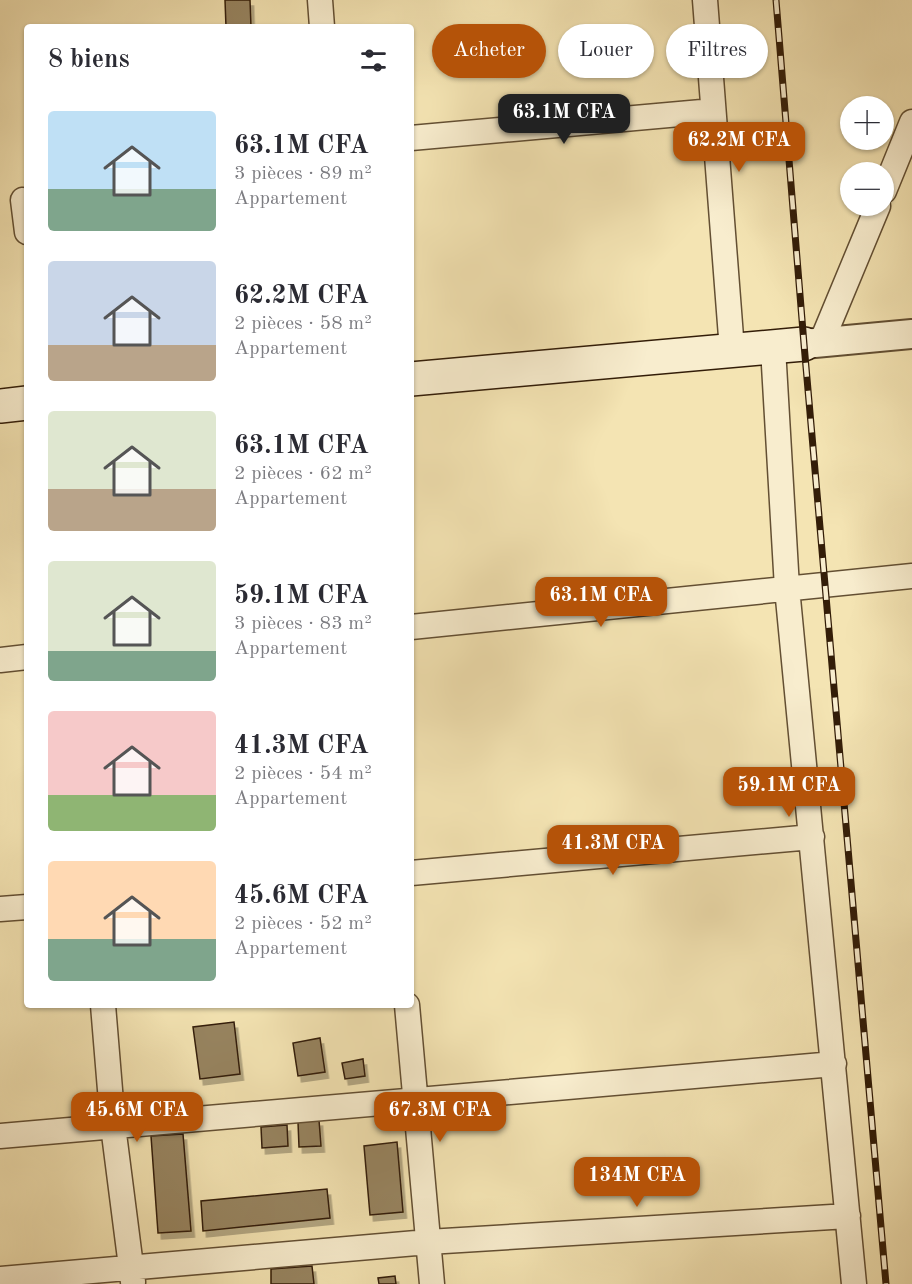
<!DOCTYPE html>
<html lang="fr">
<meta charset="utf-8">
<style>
:root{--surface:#fff;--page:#f2f2f3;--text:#2b2b33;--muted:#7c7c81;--accent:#b45309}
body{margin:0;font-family:"Old Standard TT",serif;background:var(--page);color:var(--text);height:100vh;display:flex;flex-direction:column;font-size:22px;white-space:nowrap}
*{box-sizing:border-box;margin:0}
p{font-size:20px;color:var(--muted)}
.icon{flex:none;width:33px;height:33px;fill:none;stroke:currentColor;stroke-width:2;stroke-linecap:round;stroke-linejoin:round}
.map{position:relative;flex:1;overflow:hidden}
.side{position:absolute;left:24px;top:24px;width:390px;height:984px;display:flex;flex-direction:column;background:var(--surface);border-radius:6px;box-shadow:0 2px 4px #0004}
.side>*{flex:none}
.top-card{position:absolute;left:432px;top:24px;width:390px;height:54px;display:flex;gap:12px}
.controls{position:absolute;left:840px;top:96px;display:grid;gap:12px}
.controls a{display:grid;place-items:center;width:54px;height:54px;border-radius:50%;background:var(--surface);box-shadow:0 2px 4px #0004;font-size:30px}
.price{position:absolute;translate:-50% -51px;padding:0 14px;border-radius:12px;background:var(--accent);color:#fff;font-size:20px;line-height:39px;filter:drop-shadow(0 2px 3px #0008)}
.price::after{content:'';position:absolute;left:50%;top:36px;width:18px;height:14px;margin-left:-9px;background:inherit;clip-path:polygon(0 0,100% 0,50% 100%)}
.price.active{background:#222;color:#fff}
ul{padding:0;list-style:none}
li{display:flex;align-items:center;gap:18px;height:150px;padding:0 24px}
li span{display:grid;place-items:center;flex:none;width:168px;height:120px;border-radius:6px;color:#555}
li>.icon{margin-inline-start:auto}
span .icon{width:72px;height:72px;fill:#fffc;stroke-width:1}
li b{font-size:26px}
h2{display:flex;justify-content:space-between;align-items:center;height:72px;padding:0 24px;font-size:26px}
.pill{padding:0 21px;border-radius:27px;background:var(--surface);box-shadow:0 2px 4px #0004;font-size:21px;line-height:54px}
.pill.active{background:var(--accent);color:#fff}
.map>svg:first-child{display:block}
</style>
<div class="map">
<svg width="912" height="1284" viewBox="0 0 912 1284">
<defs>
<filter id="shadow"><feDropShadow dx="3.5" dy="6" stdDeviation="0" flood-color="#0004"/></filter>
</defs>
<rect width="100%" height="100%" fill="#f4e4b3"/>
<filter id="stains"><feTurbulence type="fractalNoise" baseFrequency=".00333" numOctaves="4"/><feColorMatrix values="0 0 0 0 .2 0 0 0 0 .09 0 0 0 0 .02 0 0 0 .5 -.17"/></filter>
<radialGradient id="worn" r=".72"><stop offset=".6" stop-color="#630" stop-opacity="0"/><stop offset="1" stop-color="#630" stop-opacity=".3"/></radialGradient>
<path fill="#978461" stroke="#331d08" stroke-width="1.5" filter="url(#shadow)" d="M225 0H250L251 27H226Z
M234 1022 240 1074 200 1079 193 1027Z
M320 1038 325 1072 298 1076 293 1043Z
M363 1059 365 1076 345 1079 342 1063Z
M319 1120 321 1146 299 1147 298 1122Z
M287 1125 288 1146 262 1148 261 1127Z
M183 1134 191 1231 158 1233 151 1136Z
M397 1142 403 1212 370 1215 364 1146Z
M327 1189 330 1218 203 1231 201 1201Z
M312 1266 314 1284H271V1269Z
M395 1276 396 1284H379L378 1278Z"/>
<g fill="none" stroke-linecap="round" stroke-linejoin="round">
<defs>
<path id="minor" d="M320 0 322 27
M705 0 732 350
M411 138 713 111
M884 191 912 122
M23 200 27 232
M821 343 878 206
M773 348 787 588 854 1284
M411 627 912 576
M0 660 27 657
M411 873 812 837
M0 909 27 907
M103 1005 113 1126 133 1282
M407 1005 432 1284
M0 1136 834 1064
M0 1279 428 1242 848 1216"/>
<path id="tertiary" d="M804 344 912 334"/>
<path id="secondary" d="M411 379 804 344
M0 406 27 403"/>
</defs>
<use href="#minor" stroke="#634f33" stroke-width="27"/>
<use href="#tertiary" stroke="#634f33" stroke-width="32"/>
<use href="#secondary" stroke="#331d08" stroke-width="36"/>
<use href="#minor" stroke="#f8edce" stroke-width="24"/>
<use href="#tertiary" stroke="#f8edce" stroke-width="28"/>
<use href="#secondary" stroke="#f8edce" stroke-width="33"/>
<defs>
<path id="rail" d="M776 0 804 344 886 1284"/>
</defs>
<use href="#rail" stroke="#331d08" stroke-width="7"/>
<use href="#rail" stroke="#f8edce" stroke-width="4.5" stroke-dasharray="14" stroke-linecap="butt"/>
</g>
<rect width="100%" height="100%" filter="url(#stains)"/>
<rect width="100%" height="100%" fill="url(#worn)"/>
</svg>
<div class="controls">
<a>+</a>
<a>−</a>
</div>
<b class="price active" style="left:564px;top:145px">63.1M CFA</b>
<b class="price" style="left:739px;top:173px">62.2M CFA</b>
<b class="price" style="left:601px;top:628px">63.1M CFA</b>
<b class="price" style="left:789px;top:818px">59.1M CFA</b>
<b class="price" style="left:613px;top:876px">41.3M CFA</b>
<b class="price" style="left:137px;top:1143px">45.6M CFA</b>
<b class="price" style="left:440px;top:1143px">67.3M CFA</b>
<b class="price" style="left:637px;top:1208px">134M CFA</b>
<div class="top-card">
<a class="pill active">Acheter</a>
<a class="pill">Louer</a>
<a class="pill">Filtres</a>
</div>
<section class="side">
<h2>8 biens<svg class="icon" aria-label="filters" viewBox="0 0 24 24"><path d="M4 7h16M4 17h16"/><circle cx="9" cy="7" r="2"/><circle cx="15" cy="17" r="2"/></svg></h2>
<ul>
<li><span style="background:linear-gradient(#bfe0f5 65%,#7fa58c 0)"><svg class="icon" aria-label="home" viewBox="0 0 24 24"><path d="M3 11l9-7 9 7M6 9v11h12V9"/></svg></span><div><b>63.1M CFA</b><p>3 pièces · 89 m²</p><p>Appartement</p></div></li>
<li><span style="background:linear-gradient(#c9d6e8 70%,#b9a48a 0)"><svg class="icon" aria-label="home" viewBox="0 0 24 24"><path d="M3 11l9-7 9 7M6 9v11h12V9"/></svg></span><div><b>62.2M CFA</b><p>2 pièces · 58 m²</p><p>Appartement</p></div></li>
<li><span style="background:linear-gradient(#dfe7d0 65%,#b9a48a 0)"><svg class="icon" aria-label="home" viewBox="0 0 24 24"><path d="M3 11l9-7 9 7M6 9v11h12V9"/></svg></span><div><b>63.1M CFA</b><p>2 pièces · 62 m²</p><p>Appartement</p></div></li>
<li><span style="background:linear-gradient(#dfe7d0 75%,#7fa58c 0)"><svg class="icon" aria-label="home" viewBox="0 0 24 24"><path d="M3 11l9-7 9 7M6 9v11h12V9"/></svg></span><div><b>59.1M CFA</b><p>3 pièces · 83 m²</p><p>Appartement</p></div></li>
<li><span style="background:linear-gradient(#f6c9c9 70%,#8fb573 0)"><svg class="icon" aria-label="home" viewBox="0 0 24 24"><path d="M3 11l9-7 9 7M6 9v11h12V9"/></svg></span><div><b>41.3M CFA</b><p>2 pièces · 54 m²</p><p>Appartement</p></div></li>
<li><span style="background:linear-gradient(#ffd9b3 65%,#7fa58c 0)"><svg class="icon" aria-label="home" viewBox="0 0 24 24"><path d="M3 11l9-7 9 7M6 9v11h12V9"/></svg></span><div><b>45.6M CFA</b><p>2 pièces · 52 m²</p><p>Appartement</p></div></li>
</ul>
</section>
</div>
